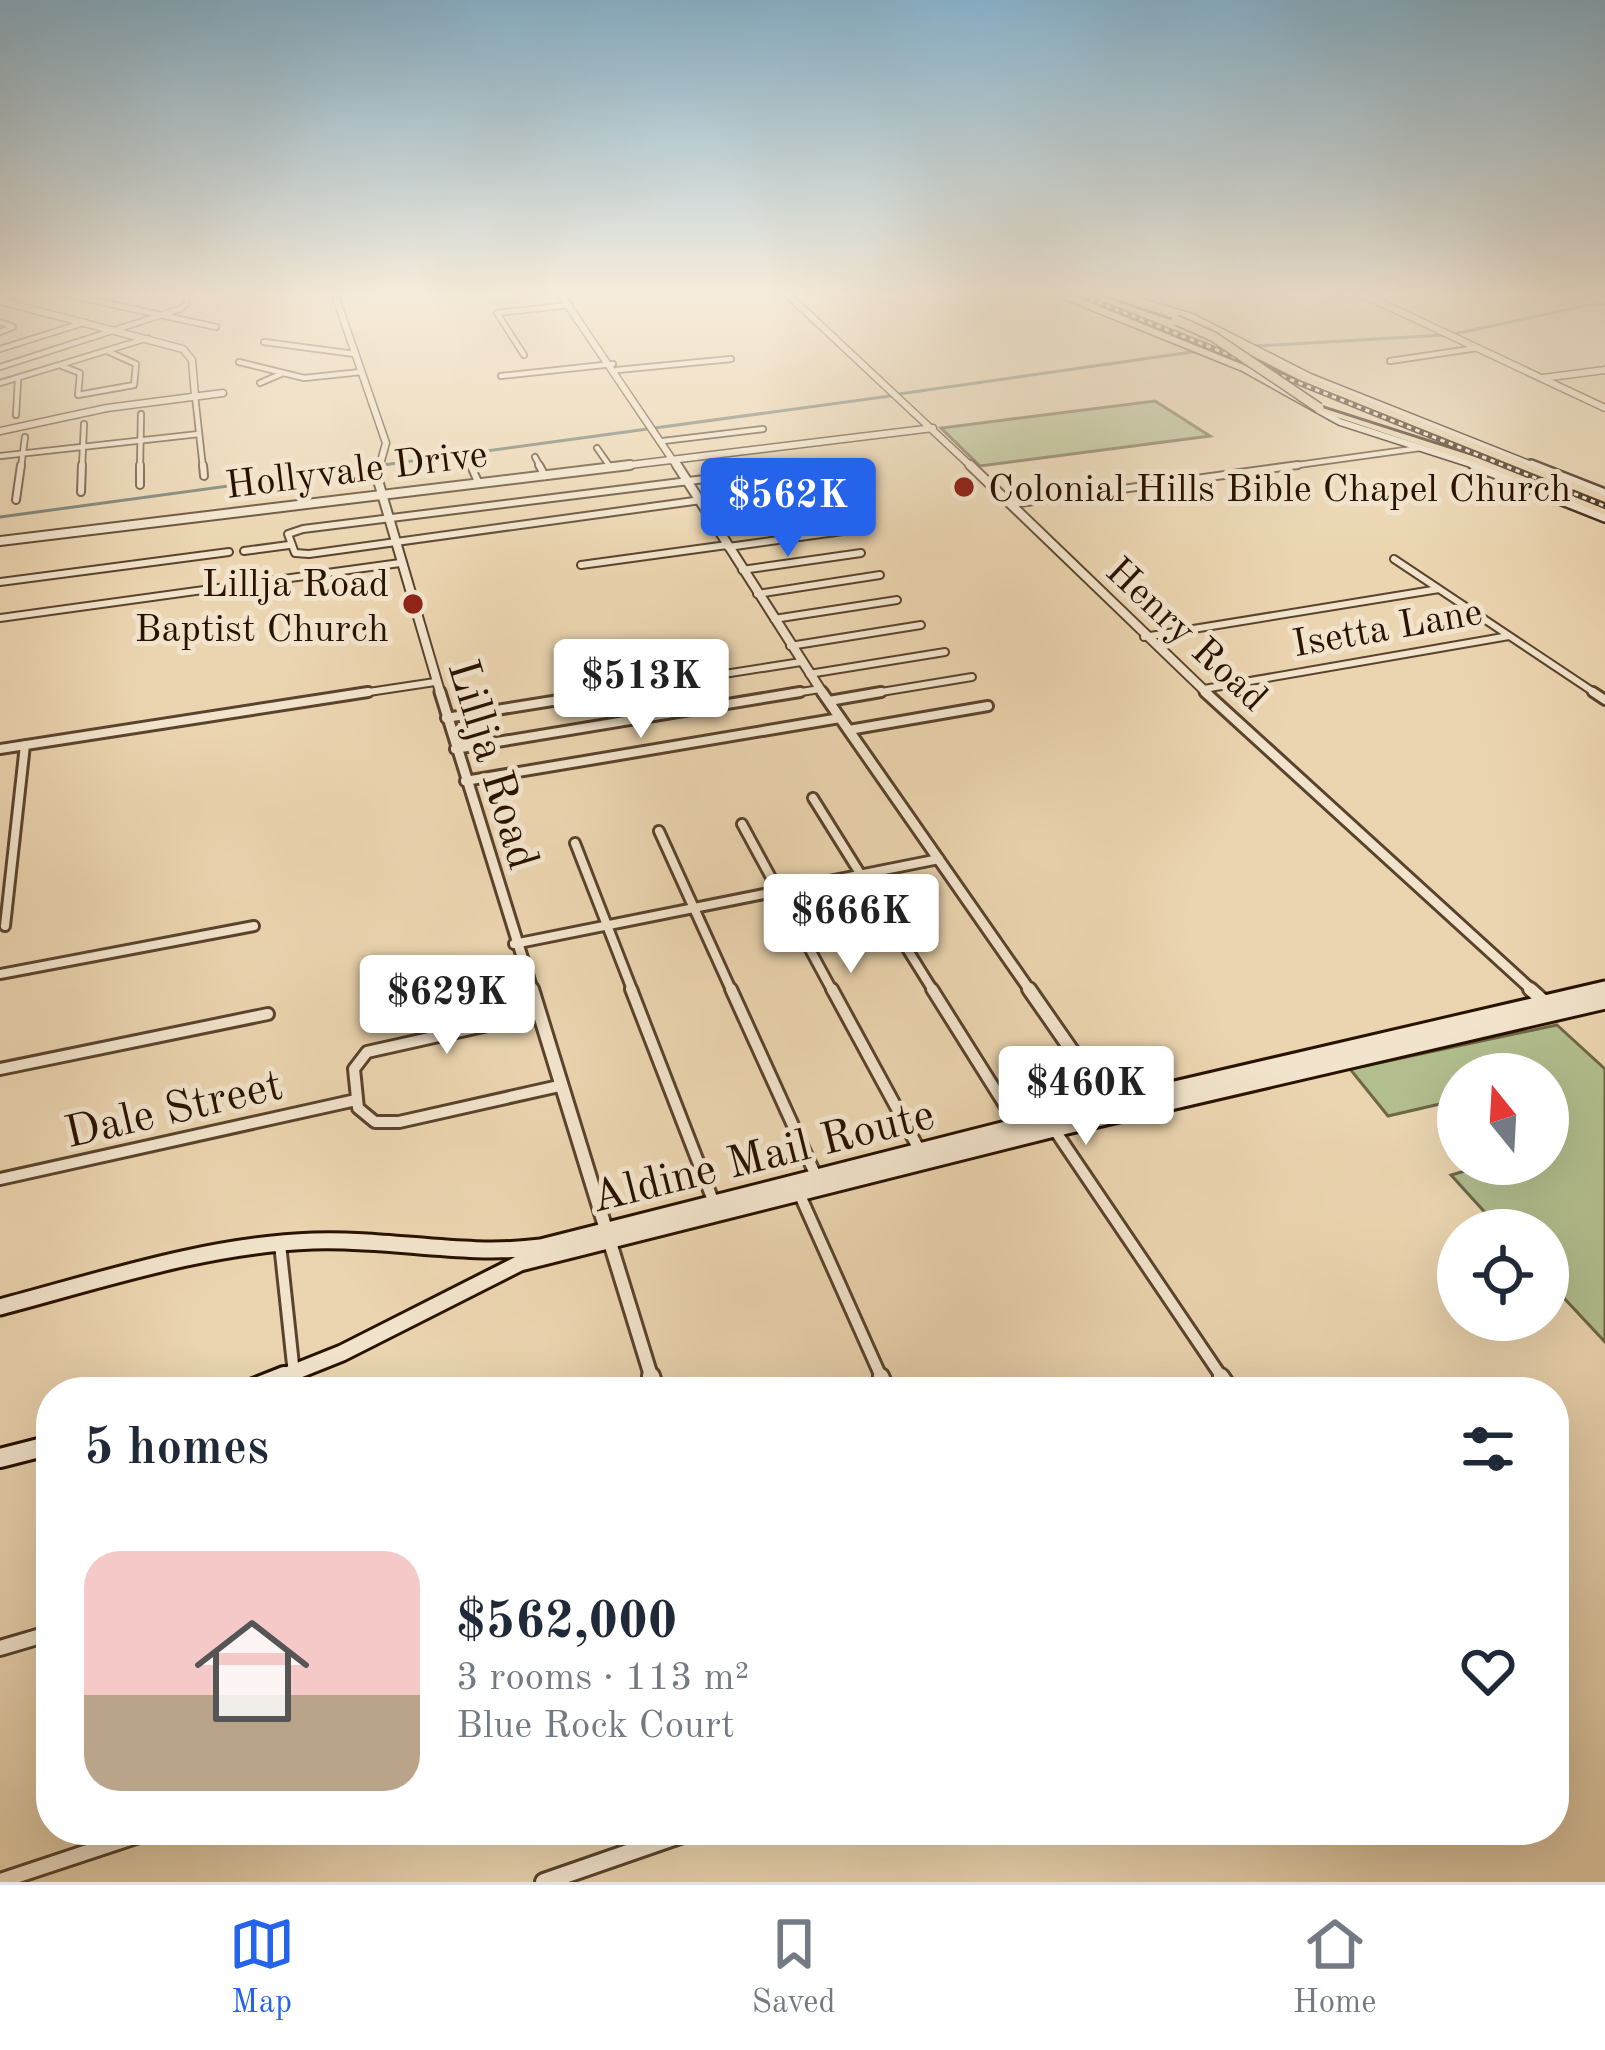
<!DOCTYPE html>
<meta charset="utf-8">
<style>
:root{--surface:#fff;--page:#f6f6f7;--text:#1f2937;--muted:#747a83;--line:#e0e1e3;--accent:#2563eb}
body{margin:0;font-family:"Old Standard TT",serif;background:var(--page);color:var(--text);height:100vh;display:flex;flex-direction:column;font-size:45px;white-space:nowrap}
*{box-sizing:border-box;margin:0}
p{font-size:39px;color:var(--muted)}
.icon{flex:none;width:66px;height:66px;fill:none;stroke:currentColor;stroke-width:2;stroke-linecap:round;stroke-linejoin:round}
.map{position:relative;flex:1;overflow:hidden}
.sheet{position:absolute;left:36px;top:1377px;width:1533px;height:468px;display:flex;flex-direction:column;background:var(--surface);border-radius:48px;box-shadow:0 12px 48px #0002}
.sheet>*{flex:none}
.needle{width:78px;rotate:342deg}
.controls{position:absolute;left:1437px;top:1053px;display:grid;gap:24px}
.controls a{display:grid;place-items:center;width:132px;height:132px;border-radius:50%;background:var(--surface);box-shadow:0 12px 48px #0002;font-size:60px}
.price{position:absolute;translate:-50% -102px;padding:0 27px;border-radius:12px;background:#fff;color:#222;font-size:39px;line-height:78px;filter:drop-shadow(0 3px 6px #0008)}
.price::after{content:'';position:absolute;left:50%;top:72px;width:36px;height:27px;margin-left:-18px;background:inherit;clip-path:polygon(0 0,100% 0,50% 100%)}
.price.on{background:var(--accent);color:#fff}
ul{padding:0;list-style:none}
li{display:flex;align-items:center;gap:36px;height:300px;padding:0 48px}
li+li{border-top:3px solid var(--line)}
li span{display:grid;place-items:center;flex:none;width:336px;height:240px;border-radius:36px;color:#555}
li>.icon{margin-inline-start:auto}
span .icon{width:144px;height:144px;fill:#fffc;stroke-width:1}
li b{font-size:51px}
h2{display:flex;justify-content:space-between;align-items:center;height:144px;padding:0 48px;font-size:51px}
.dock{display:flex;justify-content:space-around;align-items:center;height:168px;border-top:3px solid var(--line);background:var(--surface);font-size:33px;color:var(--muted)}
.dock a{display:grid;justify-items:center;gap:6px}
.dock .on{color:var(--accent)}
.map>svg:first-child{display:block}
</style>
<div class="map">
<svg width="1605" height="1882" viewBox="0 0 1605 1882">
<rect width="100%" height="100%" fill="#ebd5b0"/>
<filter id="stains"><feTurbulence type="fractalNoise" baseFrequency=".00167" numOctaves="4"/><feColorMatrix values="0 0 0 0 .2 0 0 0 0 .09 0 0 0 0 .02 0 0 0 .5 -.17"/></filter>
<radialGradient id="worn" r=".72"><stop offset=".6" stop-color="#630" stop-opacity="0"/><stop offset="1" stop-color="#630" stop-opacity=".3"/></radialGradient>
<path fill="#b3be8e" stroke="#6e6847" stroke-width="3" d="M1155 401 1210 436 980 466 941 428Z
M1557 1025 1605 1069V1342L1548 1281V1230H1501L1451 1175 1489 1164H1548V1074H1458V1122L1440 1104 1388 1116 1350 1069Z"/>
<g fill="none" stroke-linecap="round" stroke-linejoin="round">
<path stroke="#6c766a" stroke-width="3" d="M1454 334 1603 302
M1256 346 1444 335
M899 394 1199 351
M0 517 890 396"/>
<defs>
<path id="minor-far4" d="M55 292 216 327
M1583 292 1605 301
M0 298 22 292
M0 322 13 327 0 332
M264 342 355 354
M0 349 86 322
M524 355 497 313 570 305
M1390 361 1477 348
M239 362 304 378 361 372
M62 366 80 373 78 395 134 385 136 364 107 351
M0 367 180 309 187 303 186 292
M617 370 731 359
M501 376 613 364
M0 383 148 338
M260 383 281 374
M195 396 203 468
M16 415 18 380
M663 441 763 429
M597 448 611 468
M0 456 199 434
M535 457 541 468
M21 468 25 437
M82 468 84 424
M140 468 141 414
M1276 468 1420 448"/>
<path id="minor-far3" d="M203 465 204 476
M539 465 545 476
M471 466 479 484
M777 470 793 472 803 486 309 554 295 553 288 534 303 529Z
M140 485V465
M81 492 82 465
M16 500 21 465
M1012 504 1298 465
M715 526 825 511
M728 547 843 531
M244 551 289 545
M1394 559 1598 695
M581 565 727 545
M742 570 861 553
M0 582 229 552
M757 594 880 575
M0 618 400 563
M774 619 897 600
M1144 637 1439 589
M790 646 921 625
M809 674 945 652
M1204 689 1509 636
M349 695 435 682
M590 695 801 662
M782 695 820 689
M863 695 972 677"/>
<path id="minor-far2" d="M1593 692 1605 700
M829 701 881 692
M446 718 609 692
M849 730 988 706
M0 749 368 692
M455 749 800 692
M465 781 840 718
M813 798 934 992
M742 824 833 992
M659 831 732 992
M575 843 633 992
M5 926 25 745
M514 944 939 859
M0 974 254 926"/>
<path id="minor-far1" d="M631 989 714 1203
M731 989 816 1176
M832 989 920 1151
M932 989 1018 1126
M537 1014 367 1052 354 1069 358 1108 375 1122H399L559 1086
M0 1069 268 1014
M1054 1129 1223 1379
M0 1179 356 1100
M799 1193 882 1379
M280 1244 294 1374"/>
<path id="minor" d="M881 1376 888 1392
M1221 1376 1232 1392
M0 1648 51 1633
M0 1881 154 1830"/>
<path id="tertiary-far4" d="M334 292 386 443 379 468
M559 292 678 468
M785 292 973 468
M1358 292 1605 408
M0 301 183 349 192 360 195 396
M1543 378 1605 370
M0 431 107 408 223 393
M605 468 933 428"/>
<path id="tertiary-far3" d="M380 465 377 477 441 695
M677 465 824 695
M970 465 1209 695
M0 541 630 465"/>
<path id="tertiary-far2" d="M440 692 533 992
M822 692 1031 992
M1205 692 1534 992"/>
<path id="tertiary-far1" d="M532 989 652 1379
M1029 989 1111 1107
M1530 989 1549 1006"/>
<path id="tertiary" d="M651 1376 656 1392
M544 1882 694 1830"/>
<path id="secondary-far4" d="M1055 292 1243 368 1340 422 1483 468
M1108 292 1192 317 1310 377 1539 468"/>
<path id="secondary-far3" d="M1474 465 1605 517
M1531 465 1605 494"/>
<path id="secondary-far2" d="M1592 992 1605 989"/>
<path id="secondary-far1" d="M0 1307C102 1280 206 1245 313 1241 390 1238 464 1257 541 1247L1050 1118 1605 989
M277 1379 342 1353 520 1263 1054 1129 1605 1001"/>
<path id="secondary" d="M244 1392 284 1376
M0 1458 51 1445"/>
<path id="motorway" d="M1096 292H1107L1194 319 1308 377 1605 495V502L1302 381 1188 323Z
M1316 406 1494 463 1605 508V515L1486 467 1316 410Z"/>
</defs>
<use href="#minor-far4" stroke="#5a432c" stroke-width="8"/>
<use href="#minor-far3" stroke="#5a432c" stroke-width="10"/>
<use href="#minor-far2" stroke="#5a432c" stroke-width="14"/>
<use href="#minor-far1" stroke="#5a432c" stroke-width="16"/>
<use href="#minor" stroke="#5a432c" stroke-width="20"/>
<use href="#tertiary-far4" stroke="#5a432c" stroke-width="9"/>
<use href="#tertiary-far3" stroke="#5a432c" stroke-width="12"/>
<use href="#tertiary-far2" stroke="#5a432c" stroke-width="15"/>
<use href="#tertiary-far1" stroke="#5a432c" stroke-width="18"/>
<use href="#tertiary" stroke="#5a432c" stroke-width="22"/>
<use href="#secondary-far4" stroke="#291200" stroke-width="9"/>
<use href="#secondary-far3" stroke="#291200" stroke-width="14"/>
<use href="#secondary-far2" stroke="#291200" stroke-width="16"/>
<use href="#secondary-far1" stroke="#291200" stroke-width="21"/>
<use href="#secondary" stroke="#291200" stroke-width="24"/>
<use href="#motorway" stroke="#291200" stroke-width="6"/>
<use href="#minor-far4" stroke="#f2e4cc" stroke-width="4.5"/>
<use href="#minor-far3" stroke="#f2e4cc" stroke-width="6"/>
<use href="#minor-far2" stroke="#f2e4cc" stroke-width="8"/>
<use href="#minor-far1" stroke="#f2e4cc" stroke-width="10"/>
<use href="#minor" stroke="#f2e4cc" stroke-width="14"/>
<use href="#tertiary-far4" stroke="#f2e4cc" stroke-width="6"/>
<use href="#tertiary-far3" stroke="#f2e4cc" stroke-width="8"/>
<use href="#tertiary-far2" stroke="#f2e4cc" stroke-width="9"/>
<use href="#tertiary-far1" stroke="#f2e4cc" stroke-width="12"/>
<use href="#tertiary" stroke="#f2e4cc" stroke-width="16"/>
<use href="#secondary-far4" stroke="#f2e4cc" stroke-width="6"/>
<use href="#secondary-far3" stroke="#f2e4cc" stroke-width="9"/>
<use href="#secondary-far2" stroke="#f2e4cc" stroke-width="10"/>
<use href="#secondary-far1" stroke="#f2e4cc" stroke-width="15"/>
<use href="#secondary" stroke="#f2e4cc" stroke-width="18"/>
<use href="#motorway" fill="#ebd5b0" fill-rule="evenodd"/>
<defs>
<path id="rail" d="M1073 292 1605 506"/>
</defs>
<use href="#rail" stroke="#291200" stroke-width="6"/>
<use href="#rail" stroke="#f2e4cc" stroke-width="3" stroke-dasharray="4.5" stroke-linecap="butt"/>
<defs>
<path id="motorway-bridge" d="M1176 320 1214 337 1319 408"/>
</defs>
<use href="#motorway-bridge" stroke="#291200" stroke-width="12" stroke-linecap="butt"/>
<use href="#motorway-bridge" stroke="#ebd5b0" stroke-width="9"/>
</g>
<linearGradient id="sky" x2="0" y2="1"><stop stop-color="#88b6d2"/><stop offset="0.53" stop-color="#f6ecdb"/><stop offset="1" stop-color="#f6ecdb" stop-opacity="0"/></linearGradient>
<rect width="1605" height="555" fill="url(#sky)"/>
<g fill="#8f2418" stroke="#f2e4cc" stroke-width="4.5">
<circle cx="964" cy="487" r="12"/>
<circle cx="413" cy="604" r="12"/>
</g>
<g text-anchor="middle" stroke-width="10" stroke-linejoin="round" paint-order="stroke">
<g font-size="39" fill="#291200" stroke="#f2e4cc">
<text transform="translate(356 468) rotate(-7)" y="14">Hollyvale Drive</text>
<text transform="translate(1387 626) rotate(-10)" y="14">Isetta Lane</text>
<text transform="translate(1188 633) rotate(43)" y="14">Henry Road</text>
</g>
<g font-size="39" fill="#291200" stroke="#f2e4cc" text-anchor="start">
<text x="988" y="501">Colonial Hills Bible Chapel Church</text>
<text x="389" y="596" text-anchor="end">Lillja Road<tspan x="389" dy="45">Baptist Church</tspan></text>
</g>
<g font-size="45" fill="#291200" stroke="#f2e4cc">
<text transform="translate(495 764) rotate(73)" y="16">Lillja Road</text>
<text transform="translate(173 1107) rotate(-13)" y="16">Dale Street</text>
<text transform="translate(762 1154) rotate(-14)" y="16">Aldine Mail Route</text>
</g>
</g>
<rect width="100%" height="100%" filter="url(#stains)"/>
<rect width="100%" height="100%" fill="url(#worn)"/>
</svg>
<div class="controls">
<a><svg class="needle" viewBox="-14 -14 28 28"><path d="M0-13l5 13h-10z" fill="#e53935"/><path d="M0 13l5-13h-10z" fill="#747a83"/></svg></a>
<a><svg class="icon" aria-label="locate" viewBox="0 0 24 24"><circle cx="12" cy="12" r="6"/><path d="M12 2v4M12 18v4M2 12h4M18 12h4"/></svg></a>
</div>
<b class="price on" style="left:788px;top:560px">$562K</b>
<b class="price" style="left:641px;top:741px">$513K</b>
<b class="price" style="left:851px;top:976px">$666K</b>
<b class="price" style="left:447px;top:1057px">$629K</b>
<b class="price" style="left:1086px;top:1148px">$460K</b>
<section class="sheet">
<h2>5 homes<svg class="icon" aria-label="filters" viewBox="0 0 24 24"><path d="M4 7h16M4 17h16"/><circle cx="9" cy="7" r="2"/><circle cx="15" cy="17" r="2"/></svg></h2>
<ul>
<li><span style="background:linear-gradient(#f6c9c9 60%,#b9a48a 0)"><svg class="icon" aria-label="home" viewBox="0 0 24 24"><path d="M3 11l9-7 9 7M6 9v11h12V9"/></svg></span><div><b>$562,000</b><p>3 rooms · 113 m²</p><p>Blue Rock Court</p></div><svg class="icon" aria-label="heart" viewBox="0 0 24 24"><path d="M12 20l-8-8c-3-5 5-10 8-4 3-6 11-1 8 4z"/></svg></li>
</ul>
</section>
</div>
<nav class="dock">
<a class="on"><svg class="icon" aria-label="map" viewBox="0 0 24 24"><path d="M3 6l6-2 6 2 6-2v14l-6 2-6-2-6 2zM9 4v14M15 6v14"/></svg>Map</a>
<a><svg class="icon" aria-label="saved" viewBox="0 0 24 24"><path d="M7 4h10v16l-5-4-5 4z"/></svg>Saved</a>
<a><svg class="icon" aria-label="home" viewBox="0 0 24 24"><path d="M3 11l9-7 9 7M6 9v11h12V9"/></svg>Home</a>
</nav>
